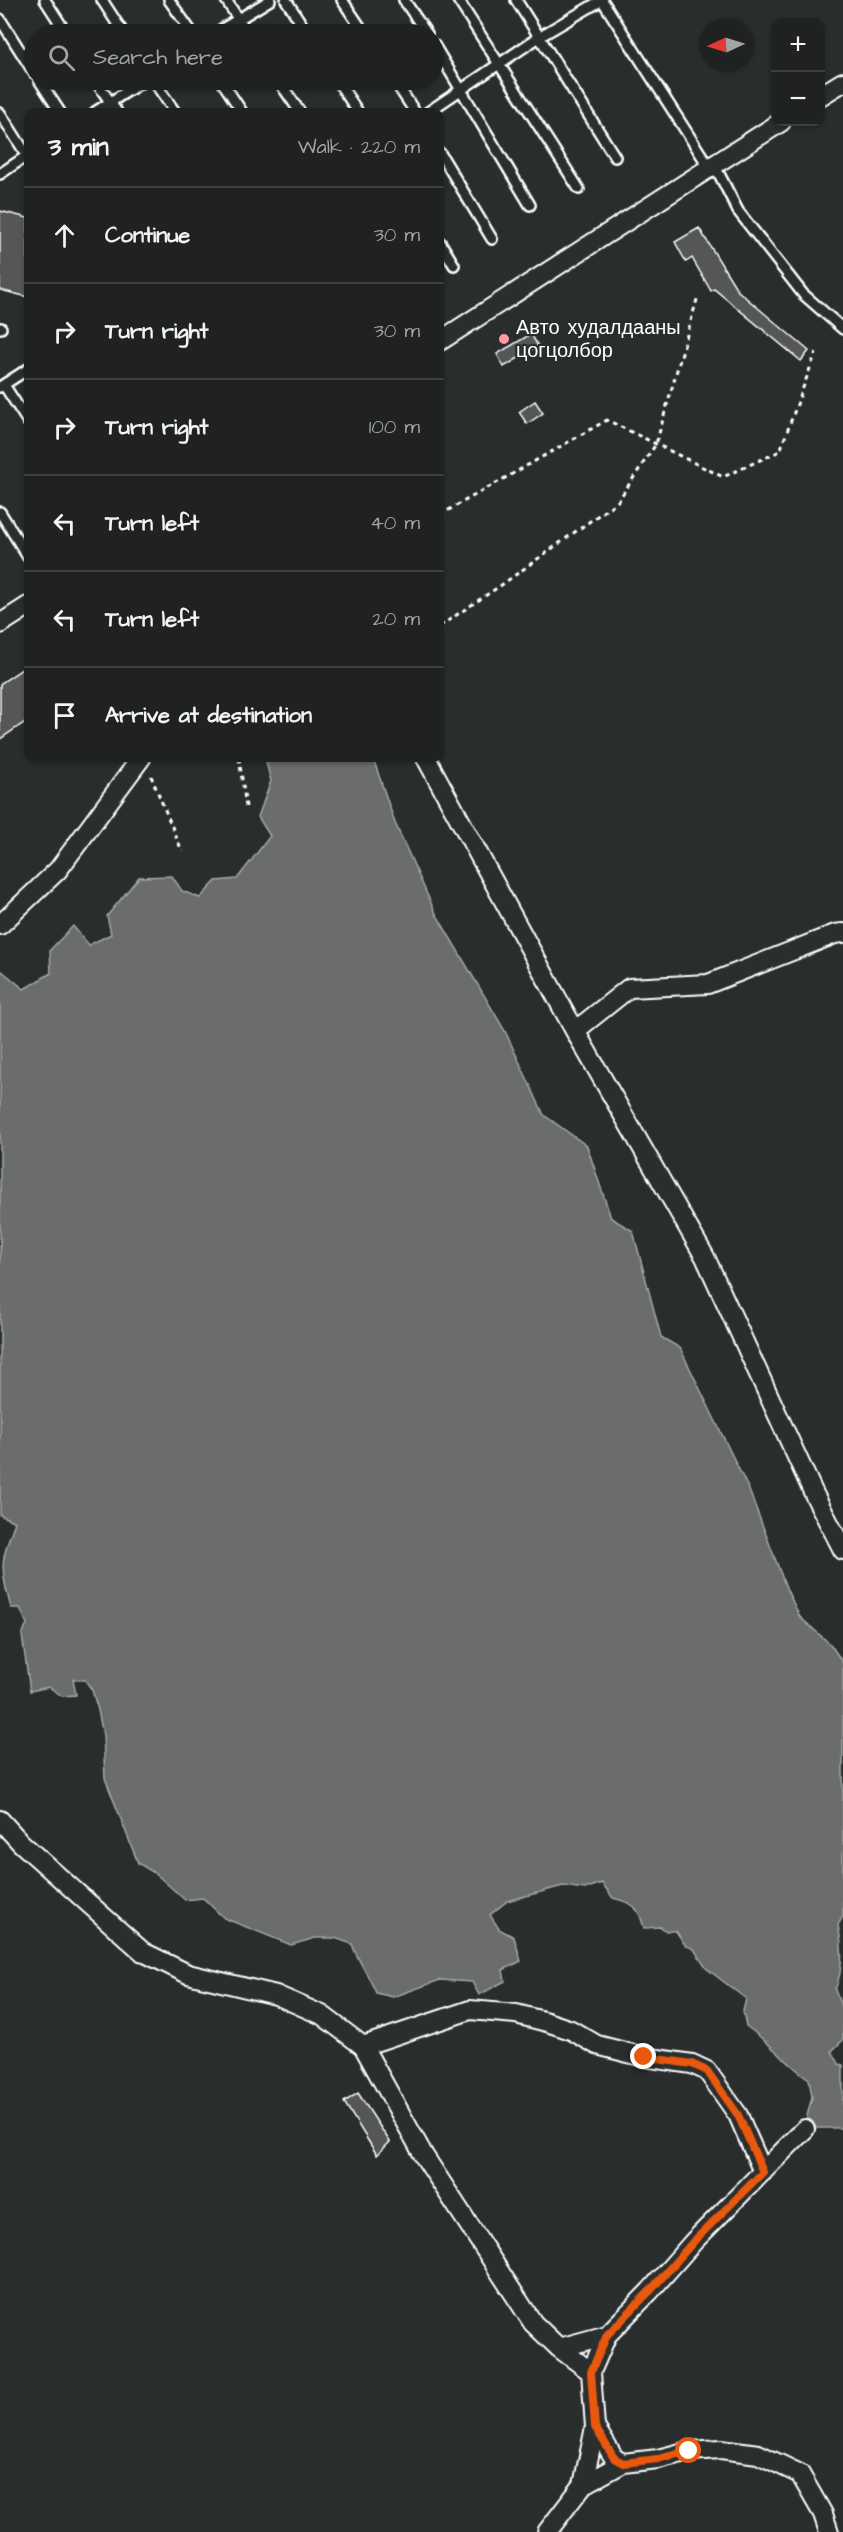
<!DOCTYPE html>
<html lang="en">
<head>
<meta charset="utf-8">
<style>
	:root { --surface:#202222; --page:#282a2a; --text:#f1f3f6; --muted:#a2a4a5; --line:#3d3f40 }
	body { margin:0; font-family:"Architects Daughter",sans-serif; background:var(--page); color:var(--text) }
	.controls { position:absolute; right:18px; top:18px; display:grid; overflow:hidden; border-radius:12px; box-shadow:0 2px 4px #0004 }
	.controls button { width:54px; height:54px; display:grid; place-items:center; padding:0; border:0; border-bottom:2px solid var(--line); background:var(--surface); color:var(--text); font:30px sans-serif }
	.compass { position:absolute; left:699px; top:18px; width:54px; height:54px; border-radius:50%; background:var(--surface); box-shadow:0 2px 4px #0004; rotate:266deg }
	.stop { position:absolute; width:18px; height:18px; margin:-14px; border:4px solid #ea580c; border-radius:50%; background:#fff }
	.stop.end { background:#ea580c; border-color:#fff; box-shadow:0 2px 6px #0008 }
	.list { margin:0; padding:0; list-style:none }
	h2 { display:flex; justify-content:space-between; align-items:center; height:78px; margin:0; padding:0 24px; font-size:26px }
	h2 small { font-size:20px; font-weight:400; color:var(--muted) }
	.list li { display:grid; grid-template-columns:39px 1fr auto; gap:18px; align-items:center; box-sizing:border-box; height:96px; padding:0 24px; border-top:2px solid var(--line) }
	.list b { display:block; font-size:22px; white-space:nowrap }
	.list em { font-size:20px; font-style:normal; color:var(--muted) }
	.icon { flex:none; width:33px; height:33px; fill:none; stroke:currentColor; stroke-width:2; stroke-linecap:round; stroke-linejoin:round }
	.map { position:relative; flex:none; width:843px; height:2532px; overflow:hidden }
	.search { position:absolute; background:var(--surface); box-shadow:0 2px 4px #0004; left:24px; top:24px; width:420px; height:66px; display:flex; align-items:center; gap:15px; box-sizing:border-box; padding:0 21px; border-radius:33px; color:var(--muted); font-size:22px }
	.panel { position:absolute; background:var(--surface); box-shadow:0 2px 4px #0004; left:24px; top:108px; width:420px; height:654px; border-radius:12px }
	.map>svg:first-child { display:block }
</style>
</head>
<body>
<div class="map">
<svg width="843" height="2532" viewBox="0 0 843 2532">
	<rect width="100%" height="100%" fill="#2a2d2e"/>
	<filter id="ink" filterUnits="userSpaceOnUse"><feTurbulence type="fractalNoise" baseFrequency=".0167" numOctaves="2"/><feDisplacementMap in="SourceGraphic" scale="12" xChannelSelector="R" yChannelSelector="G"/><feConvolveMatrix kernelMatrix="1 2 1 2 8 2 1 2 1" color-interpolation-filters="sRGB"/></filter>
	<g filter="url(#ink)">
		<path fill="#6a6c6d" stroke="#a6a7a7" stroke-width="1.5" d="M 265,758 L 373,758 L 395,823 L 435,912 L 505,1031 L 544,1115 L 587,1146 L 611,1218 L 633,1231 L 661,1337 L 680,1348 L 749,1490 L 787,1590 L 800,1617 L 831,1645 L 843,1663 L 843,1916 L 838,1925 C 843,1946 843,1971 835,1990 L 843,2011 L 843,2040 L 832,2051 L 839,2064 L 843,2065 L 843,2128 L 817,2128 L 806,2120 L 812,2097 L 809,2079 C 786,2063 769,2042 746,2026 L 743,2011 L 746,1999 L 706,1968 L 694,1949 L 685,1945 L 676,1931 L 666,1931 L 661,1927 L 644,1928 C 639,1908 634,1903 613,1898 L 602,1883 L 585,1889 L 563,1886 L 507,1901 L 490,1915 L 499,1929 L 514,1937 L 521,1961 L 503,1970 L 505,1981 L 479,1995 L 472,1982 L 440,1980 L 393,1997 L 376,1993 C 369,1975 358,1962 352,1944 L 335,1938 L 315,1938 L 291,1945 L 224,1918 L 203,1898 L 185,1900 L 156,1874 L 138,1863 L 105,1778 L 103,1735 L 98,1710 L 92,1690 L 85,1680 L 73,1679 L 76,1695 L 62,1696 L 49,1687 L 30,1691 L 22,1635 L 27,1624 L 20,1608 L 11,1608 C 0,1567 0,1561 15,1522 L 0,1515 L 0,973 L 2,971 L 24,989 L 51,973 L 50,950 L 73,926 L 89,945 L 111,934 L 107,916 L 139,877 L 172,876 L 182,891 L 200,898 L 216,881 L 237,879 L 270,836 L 258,817 L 271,781 Z"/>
		<path fill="#555758" stroke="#fff" stroke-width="1.5" d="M 0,211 L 28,218 L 28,297 L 0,290 Z
			M 699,228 L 738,291 L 809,351 L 801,361 L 714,289 L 711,291 L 692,258 L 686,262 L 675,242 Z
			M 531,334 L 538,346 L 504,367 L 497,354 Z
			M 535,401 L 543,413 L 527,424 L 519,412 Z
			M 28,665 L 28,720 L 0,739 L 0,684 Z
			M 358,2093 L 390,2142 L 377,2155 L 344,2102 Z"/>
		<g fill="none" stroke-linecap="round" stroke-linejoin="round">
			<g stroke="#fff" stroke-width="14">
				<path id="service" d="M 45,0 L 67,34
					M 102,0 L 124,34
					M 169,0 L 193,34
					M 226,0 L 248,34
					M 286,0 L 308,34
					M 342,0 L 365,34
					M 404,0 L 427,34
					M 458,0 L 579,189
					M 516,0 L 615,157
					M 0,19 L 34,73
					M 214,34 L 270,0
					M 434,45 L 530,205
					M 39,80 L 60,112
					M 95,80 L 117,112
					M 153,80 L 175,112
					M 221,80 L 242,112
					M 278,80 L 300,112
					M 337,80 L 358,112
					M 394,80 L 415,112
					M 95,112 L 145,80
					M 428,112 L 539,37 L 602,0 L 709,167
					M 0,113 L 28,157
					M 440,153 L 492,239
					M 714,164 L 738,211 L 803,294 L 843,329
					M 0,174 L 28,155
					M 440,242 L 454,265
					M 0,328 L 1,328
					M 4,385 L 28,422
					M 0,387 L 28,369
					M 0,512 L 28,557"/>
			</g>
			<g stroke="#fff" stroke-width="22">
				<path id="minor" d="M 820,96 L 843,82
					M 440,341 L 781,122
					M 0,624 L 28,606
					M 426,758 L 575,1031 L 705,1257 L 814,1494 L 843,1550
					M 0,925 L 58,870 L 141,758
					M 575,1031 L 629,988 L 708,984 L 835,934 L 843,933
					M 0,1820 L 21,1843 L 143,1952 L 188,1974 L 276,1995 L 322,2015 L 363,2046 L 424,2156 L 533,2323 L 559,2348 L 607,2335 L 650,2291 L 694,2241 L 805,2129
					M 363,2046 L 470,2010 L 516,2014 L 547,2022 L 571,2030 L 597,2045 L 644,2057 L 692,2064 L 707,2071 L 738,2115 L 763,2172
					M 591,2372 L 607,2335
					M 595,2427 L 614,2458 L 623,2463
					M 583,2485 L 623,2463 L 658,2459 L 689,2451 L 721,2449 L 758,2454 L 800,2474 L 823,2514 L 829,2532
					M 547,2532 L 583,2485 L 595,2427 L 591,2372 L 559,2348"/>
			</g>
			<path stroke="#fff" stroke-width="3" stroke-dasharray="4.5 4.5" stroke-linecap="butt" d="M 440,515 L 607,420 L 723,477 L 780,451 L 816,352
				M 440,626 L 500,586 L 618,501 L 656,444 L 698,296
				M 239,758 L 246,807
				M 151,776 L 182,851"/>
			<use href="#service" stroke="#2a2d2e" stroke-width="9"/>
			<use href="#minor" stroke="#2a2d2e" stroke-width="18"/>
		</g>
	</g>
	<g fill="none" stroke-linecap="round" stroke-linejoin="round" filter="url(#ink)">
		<path stroke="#ea580c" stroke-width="8" d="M 644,2057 L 692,2064 L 707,2071 L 738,2115 L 763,2172 L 694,2241 L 650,2291 L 607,2335 L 591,2372 L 595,2427 L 614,2458 L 623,2463 L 658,2459 L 689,2451"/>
	</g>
	<circle fill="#ff9aa2" stroke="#2a2d2e" stroke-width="2" cx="504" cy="339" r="6"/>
	<g text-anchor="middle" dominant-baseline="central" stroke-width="4.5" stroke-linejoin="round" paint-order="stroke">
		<g font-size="20" fill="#fff" stroke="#2a2d2e" text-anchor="start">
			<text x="516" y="328">Авто худалдааны<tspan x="516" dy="23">цогцолбор</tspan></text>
		</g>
	</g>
</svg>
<div class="controls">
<button>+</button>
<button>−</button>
</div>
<svg class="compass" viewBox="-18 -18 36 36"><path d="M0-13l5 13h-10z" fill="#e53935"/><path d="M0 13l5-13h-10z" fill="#a2a4a5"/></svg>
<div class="stop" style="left:689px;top:2451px"></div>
<div class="stop end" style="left:644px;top:2057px"></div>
<div class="search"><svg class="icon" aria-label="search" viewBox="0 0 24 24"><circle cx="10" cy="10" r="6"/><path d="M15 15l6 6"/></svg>Search here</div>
<section class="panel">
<h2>3 min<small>Walk · 220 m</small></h2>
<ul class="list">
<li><svg class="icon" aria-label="ahead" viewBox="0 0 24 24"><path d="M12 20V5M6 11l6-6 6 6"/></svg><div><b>Continue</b></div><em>30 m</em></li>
<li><svg class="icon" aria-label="right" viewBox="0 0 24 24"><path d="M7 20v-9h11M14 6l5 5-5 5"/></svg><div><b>Turn right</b></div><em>30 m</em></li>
<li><svg class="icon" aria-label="right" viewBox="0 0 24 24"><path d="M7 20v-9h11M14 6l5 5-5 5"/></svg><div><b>Turn right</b></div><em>100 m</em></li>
<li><svg class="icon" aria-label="left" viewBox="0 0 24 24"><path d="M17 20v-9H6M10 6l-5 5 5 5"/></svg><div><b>Turn left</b></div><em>40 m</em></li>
<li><svg class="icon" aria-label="left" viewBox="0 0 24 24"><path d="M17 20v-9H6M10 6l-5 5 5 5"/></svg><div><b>Turn left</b></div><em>20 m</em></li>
<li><svg class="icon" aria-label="arrive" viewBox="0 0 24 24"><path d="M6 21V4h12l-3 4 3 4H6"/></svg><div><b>Arrive at destination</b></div></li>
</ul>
</section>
</div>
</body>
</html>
